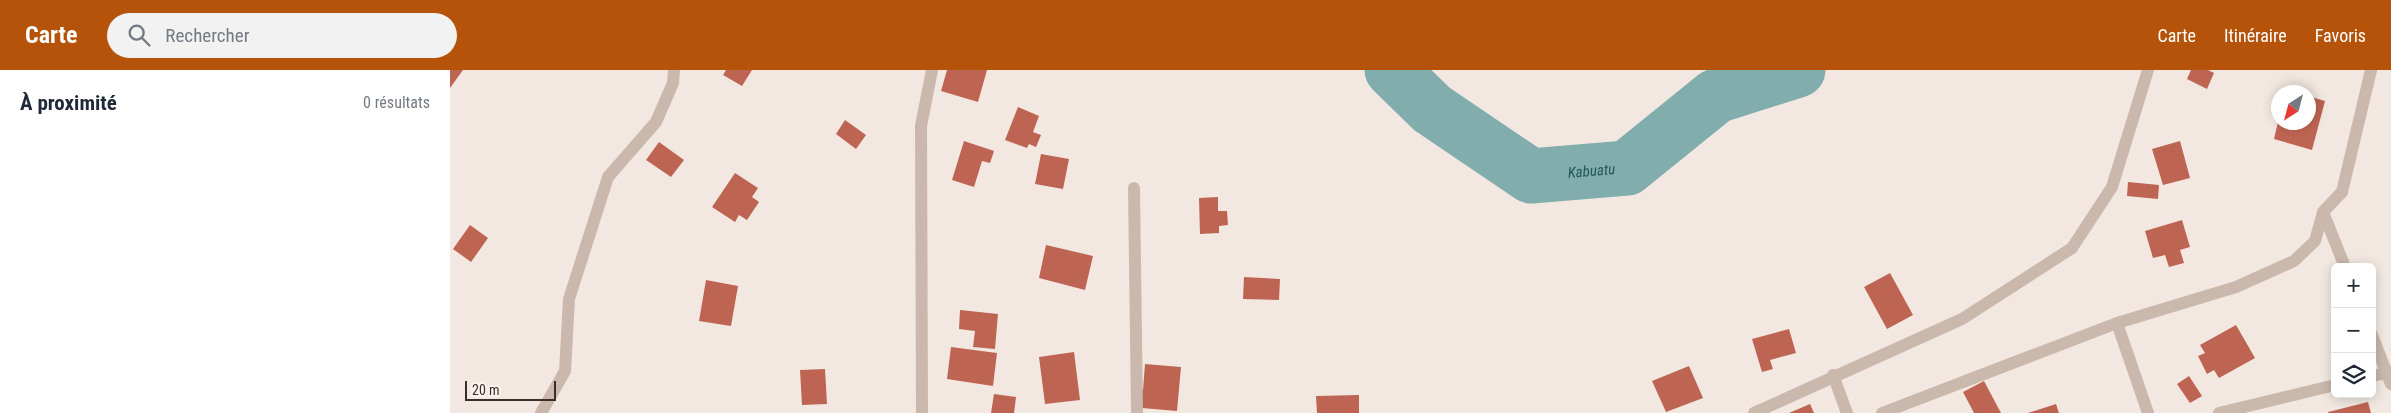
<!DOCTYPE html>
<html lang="fr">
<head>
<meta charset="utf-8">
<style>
	:root { --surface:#fff; --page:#f2f2f3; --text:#1f2937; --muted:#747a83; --line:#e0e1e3; --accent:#b45309 }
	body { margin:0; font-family:"Roboto Condensed",sans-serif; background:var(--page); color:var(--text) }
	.controls { position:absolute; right:15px; bottom:15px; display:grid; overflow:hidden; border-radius:8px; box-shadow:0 2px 12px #0003 }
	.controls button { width:45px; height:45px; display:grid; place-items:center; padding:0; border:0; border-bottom:1px solid var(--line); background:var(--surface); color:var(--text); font:25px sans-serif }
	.compass { position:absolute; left:1821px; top:15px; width:45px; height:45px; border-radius:50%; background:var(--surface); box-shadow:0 2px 12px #0003; rotate:216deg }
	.scale { position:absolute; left:15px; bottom:12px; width:91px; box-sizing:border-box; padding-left:5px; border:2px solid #392e2b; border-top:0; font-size:14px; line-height:18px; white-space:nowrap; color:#392e2b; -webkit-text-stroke:4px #faf3ed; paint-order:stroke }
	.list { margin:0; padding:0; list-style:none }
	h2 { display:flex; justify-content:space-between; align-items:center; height:65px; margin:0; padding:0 20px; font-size:21px }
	h2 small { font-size:16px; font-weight:400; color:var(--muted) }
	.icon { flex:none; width:28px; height:28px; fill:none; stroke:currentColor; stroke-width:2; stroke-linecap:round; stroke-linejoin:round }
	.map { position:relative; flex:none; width:1941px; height:343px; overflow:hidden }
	header { display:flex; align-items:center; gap:30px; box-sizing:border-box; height:70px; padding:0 25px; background:var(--accent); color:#fff }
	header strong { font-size:24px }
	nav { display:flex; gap:28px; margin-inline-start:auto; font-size:18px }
	.search { width:350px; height:45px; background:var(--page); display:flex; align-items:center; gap:12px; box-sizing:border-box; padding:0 18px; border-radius:28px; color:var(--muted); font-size:19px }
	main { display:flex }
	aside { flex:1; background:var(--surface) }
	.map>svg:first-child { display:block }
</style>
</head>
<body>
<header>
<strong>Carte</strong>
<div class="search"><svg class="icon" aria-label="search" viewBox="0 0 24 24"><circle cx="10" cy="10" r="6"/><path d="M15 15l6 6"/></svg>Rechercher</div>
<nav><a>Carte</a><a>Itinéraire</a><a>Favoris</a></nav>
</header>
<main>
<aside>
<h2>À proximité<small>0 résultats</small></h2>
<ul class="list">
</ul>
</aside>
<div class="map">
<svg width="1941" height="343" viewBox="0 0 1941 343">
	<rect width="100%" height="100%" fill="#f2e8e1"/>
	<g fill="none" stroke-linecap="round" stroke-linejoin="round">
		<path stroke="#81adac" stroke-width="55" id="s1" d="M 942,0 L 982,39 L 1081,106 L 1177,98 L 1266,26 L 1348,0"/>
	</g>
	<path fill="#be6452" d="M 0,0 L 13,0 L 0,18 Z
		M 276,0 L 302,0 L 292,16 L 273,5 Z
		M 497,0 L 537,0 L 528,32 L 491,21 Z
		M 1741,0 L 1758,0 L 1764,3 L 1757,19 L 1737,9 Z
		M 1858,26 L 1875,31 L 1862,80 L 1824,69 L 1828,52 L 1858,52 Z
		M 568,37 L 589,46 L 583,62 L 591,65 L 586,77 L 579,74 L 577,78 L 555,70 Z
		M 395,50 L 416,65 L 406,79 L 386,64 Z
		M 514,71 L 544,81 L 540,93 L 532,91 L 524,117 L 502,110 Z
		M 1730,71 L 1740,108 L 1713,115 L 1702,79 Z
		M 209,72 L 234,90 L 221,107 L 196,90 Z
		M 591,84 L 619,89 L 613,119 L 585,114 Z
		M 285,103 L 308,118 L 302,127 L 309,132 L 297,150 L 289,145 L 285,152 L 262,137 Z
		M 1678,112 L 1709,115 L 1708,129 L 1677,126 Z
		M 768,127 L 768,141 L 777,141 L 778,155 L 769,156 L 769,163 L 750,164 L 749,128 Z
		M 1732,150 L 1740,177 L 1730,180 L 1734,193 L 1719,197 L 1715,185 L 1703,188 L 1695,161 Z
		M 20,155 L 38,168 L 21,192 L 3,179 Z
		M 596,175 L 643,186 L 635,220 L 589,208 Z
		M 1440,203 L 1463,245 L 1437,259 L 1414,217 Z
		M 794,207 L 830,209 L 829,230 L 793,229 Z
		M 256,210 L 288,216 L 281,256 L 249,251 Z
		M 510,240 L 548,244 L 545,279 L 523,277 L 525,261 L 509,259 Z
		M 1786,255 L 1805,288 L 1769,308 L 1764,300 L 1757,304 L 1748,286 L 1755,283 L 1750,275 Z
		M 1339,259 L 1346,283 L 1320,290 L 1323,299 L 1312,302 L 1302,269 Z
		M 501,277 L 547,283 L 543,316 L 497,309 Z
		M 624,282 L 630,330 L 595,334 L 589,287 Z
		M 695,294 L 731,297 L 727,341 L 692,338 L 688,320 L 693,320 Z
		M 1239,296 L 1253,328 L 1216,342 L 1202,311 Z
		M 375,299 L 377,334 L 352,335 L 350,300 Z
		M 1739,306 L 1752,326 L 1740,333 L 1727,314 Z
		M 1534,311 L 1551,343 L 1524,343 L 1513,322 Z
		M 544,324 L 566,327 L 564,343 L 541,343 Z
		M 909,325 L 909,343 L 867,343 L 866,326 Z
		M 1918,332 L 1921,343 L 1878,343 L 1878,342 Z
		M 1360,334 L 1364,343 L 1339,343 Z
		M 1606,334 L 1609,343 L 1578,343 Z"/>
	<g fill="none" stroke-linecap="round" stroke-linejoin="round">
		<path stroke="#cab8ad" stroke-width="12" d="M 684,118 L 687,343
			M 1873,142 L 1895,197
			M 1667,253 L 1698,343
			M 1922,265 L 1941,314
			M 1383,305 L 1397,343
			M 1922,306 L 1941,302
			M 91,343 L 115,301 L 119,229 L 158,107 L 206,52 L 223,13 L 224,0
			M 472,343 L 471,56 L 482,0
			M 1304,343 L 1512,249 L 1622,178 L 1662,117 L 1698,0
			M 1432,343 L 1667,253 L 1786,217 L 1844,191 L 1865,171 L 1873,142 L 1892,122 L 1921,0
			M 1769,343 L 1885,315"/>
	</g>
	<g text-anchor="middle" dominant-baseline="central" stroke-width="4.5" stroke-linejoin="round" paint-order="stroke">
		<g font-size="15" font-style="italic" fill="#235857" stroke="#faf3ed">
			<text stroke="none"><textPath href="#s1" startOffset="236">Kabuatu</textPath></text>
		</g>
	</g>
</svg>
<div class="controls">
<button>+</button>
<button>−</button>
<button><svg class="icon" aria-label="layers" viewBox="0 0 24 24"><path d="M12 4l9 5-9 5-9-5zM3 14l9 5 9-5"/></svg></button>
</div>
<svg class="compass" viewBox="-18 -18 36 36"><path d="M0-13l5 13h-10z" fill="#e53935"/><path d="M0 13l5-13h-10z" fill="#747a83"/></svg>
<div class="scale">20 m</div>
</div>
</main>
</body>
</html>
